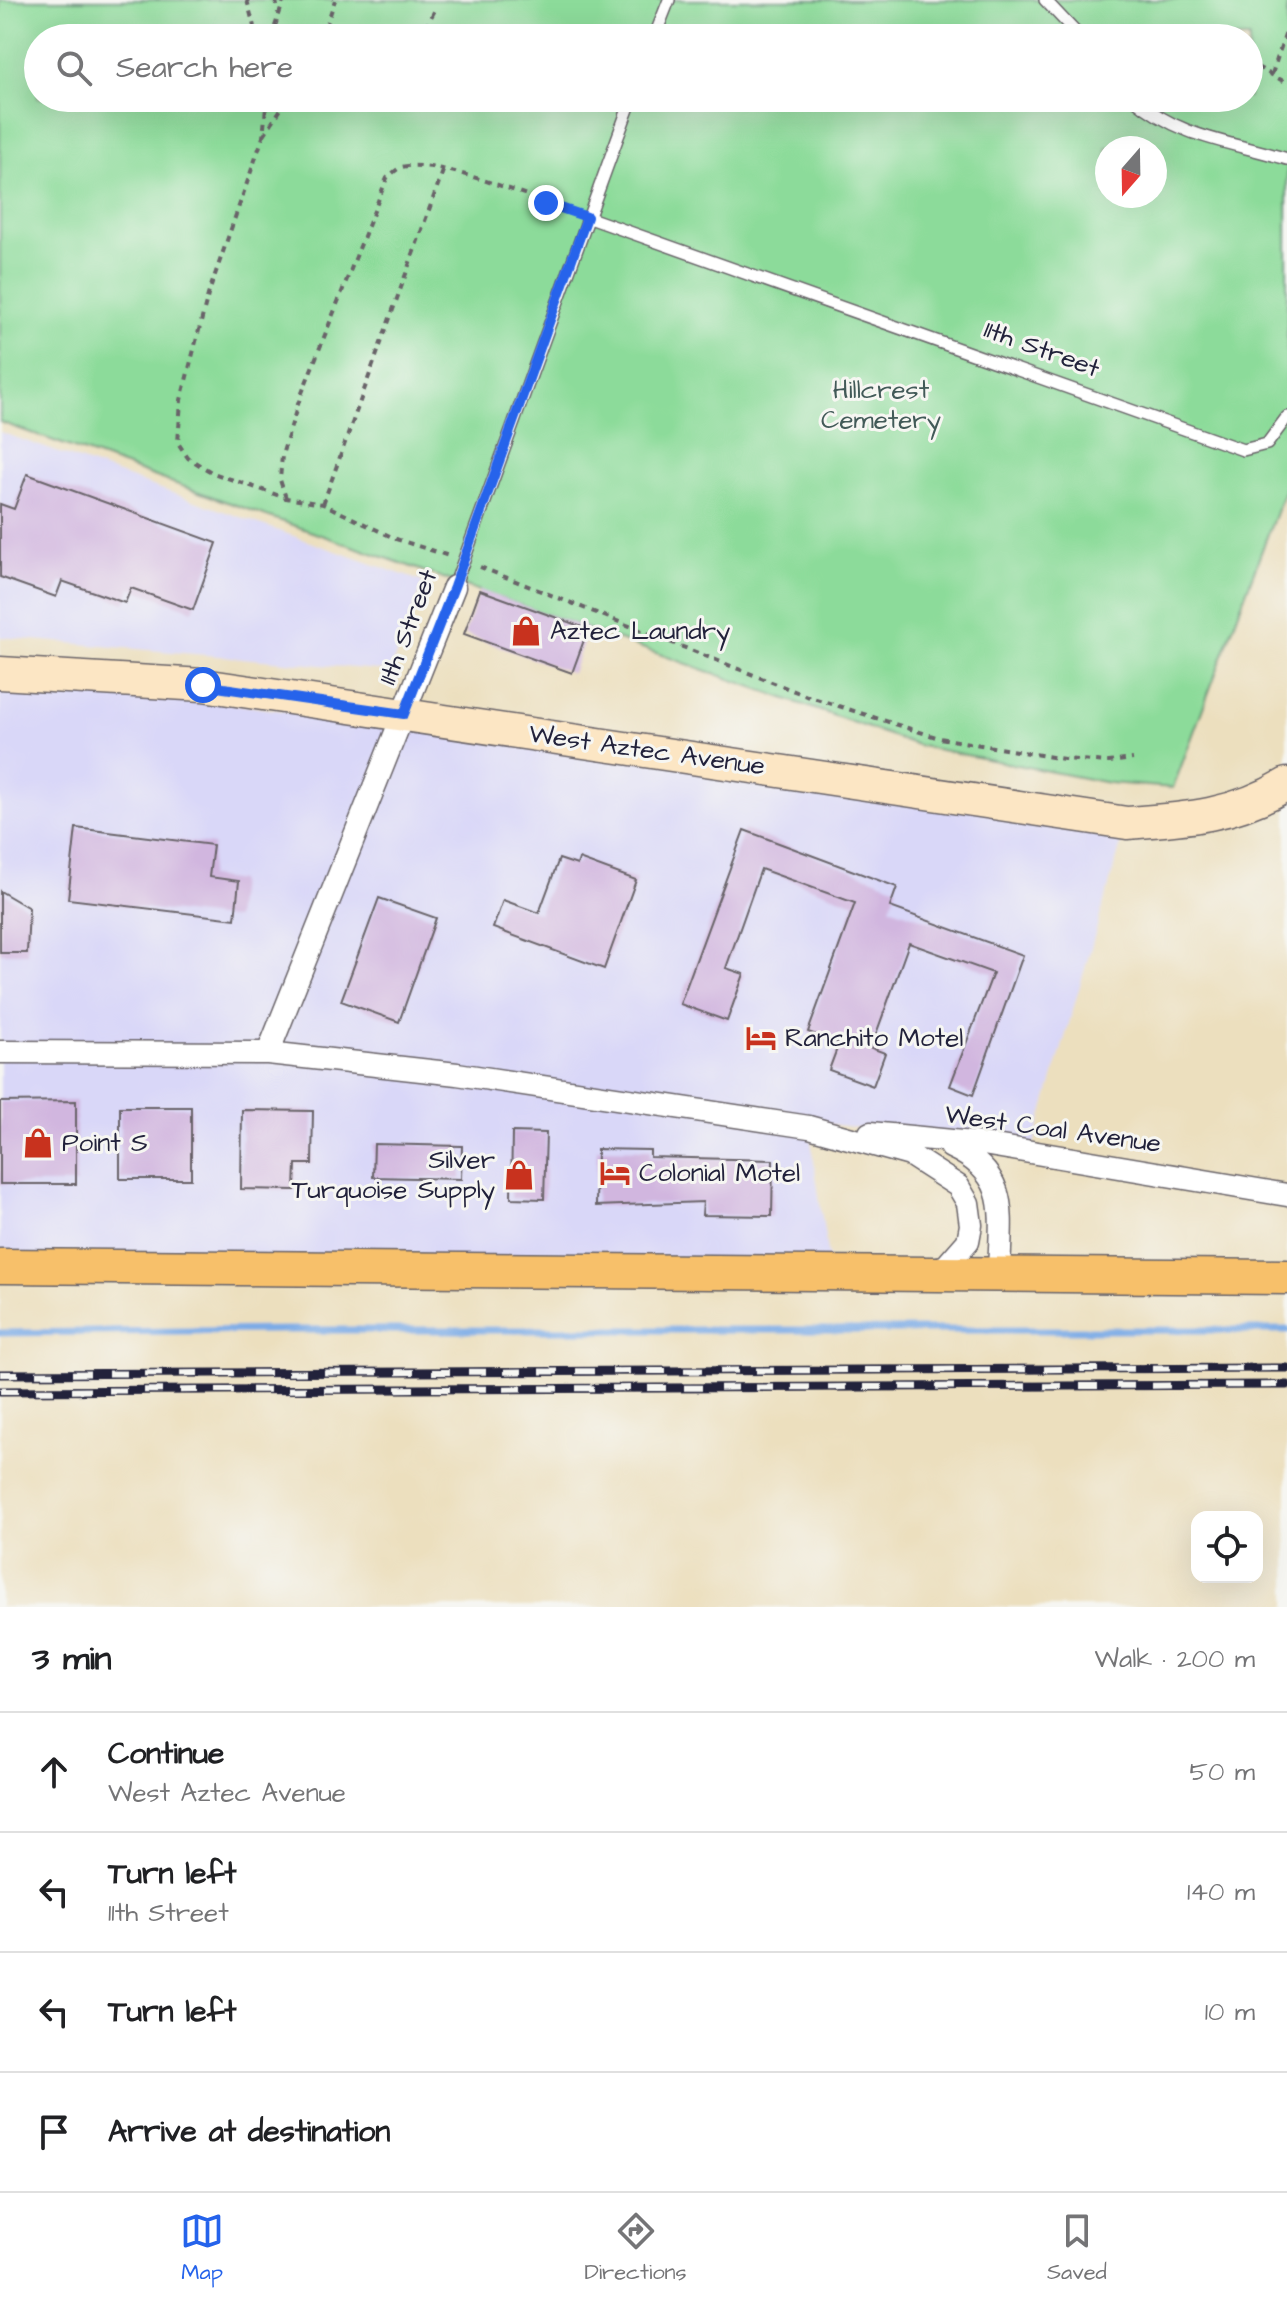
<!DOCTYPE html>
<html lang="en">
<head>
<meta charset="utf-8">
<style>
	:root { --surface:#fff; --page:#f6f6f6; --text:#202124; --muted:#757577; --line:#e0e0e0; --accent:#2563eb }
	body { margin:0; font-family:"Architects Daughter",sans-serif; background:var(--page); color:var(--text) }
	.controls { position:absolute; right:24px; bottom:24px; display:grid; overflow:hidden; border-radius:16px; box-shadow:0 8px 32px #0002 }
	.controls button { width:72px; height:72px; display:grid; place-items:center; padding:0; border:0; border-bottom:2px solid var(--line); background:var(--surface); color:var(--text); font:40px sans-serif }
	.compass { position:absolute; left:1095px; top:136px; width:72px; height:72px; border-radius:50%; background:var(--surface); box-shadow:0 8px 32px #0002; rotate:200deg }
	.stop { position:absolute; width:24px; height:24px; margin:-18px; border:6px solid #2563eb; border-radius:50%; background:#fff }
	.stop.end { background:#2563eb; border-color:#fff; box-shadow:0 2px 8px #0008 }
	.list { margin:0; padding:0; list-style:none }
	h2 { display:flex; justify-content:space-between; align-items:center; height:104px; margin:0; padding:0 32px; font-size:34px }
	h2 small { font-size:26px; font-weight:400; color:var(--muted) }
	.list li { display:grid; grid-template-columns:52px 1fr auto; gap:24px; align-items:center; box-sizing:border-box; height:120px; padding:0 32px; border-top:2px solid var(--line) }
	.list b { display:block; font-size:30px; white-space:nowrap }
	.list p { margin:0; font-size:26px; white-space:nowrap; color:var(--muted) }
	.list em { font-size:26px; font-style:normal; color:var(--muted) }
	.icon { flex:none; width:44px; height:44px; fill:none; stroke:currentColor; stroke-width:2; stroke-linecap:round; stroke-linejoin:round }
	.map { position:relative; flex:none; width:1287px; height:1607px; overflow:hidden }
	.search { position:absolute; background:var(--surface); box-shadow:0 8px 32px #0002; left:24px; right:24px; top:24px; height:88px; display:flex; align-items:center; gap:20px; box-sizing:border-box; padding:0 28px; border-radius:44px; color:var(--muted); font-size:30px }
	.sheet { height:584px; background:var(--surface) }
	nav { display:flex; justify-content:space-around; align-items:center; box-sizing:border-box; height:112px; border-top:2px solid var(--line); background:var(--surface); font-size:22px; color:var(--muted) }
	nav a { display:grid; justify-items:center; gap:4px }
	nav .on { color:var(--accent) }
	.map>svg:first-child { display:block }
</style>
</head>
<body>
<div class="map">
<svg width="1287" height="1607" viewBox="0 0 1287 1607">
	<rect width="100%" height="100%" fill="#f6f6f2"/>
	<filter id="ink" filterUnits="userSpaceOnUse"><feTurbulence type="fractalNoise" baseFrequency=".0125" numOctaves="2"/><feDisplacementMap in="SourceGraphic" scale="16" xChannelSelector="R" yChannelSelector="G"/><feConvolveMatrix kernelMatrix="1 2 1 2 8 2 1 2 1" color-interpolation-filters="sRGB"/></filter>
	<filter id="wash" filterUnits="userSpaceOnUse"><feTurbulence type="fractalNoise" baseFrequency=".006" numOctaves="4" result="noise"/><feDisplacementMap in="SourceGraphic" scale="32" xChannelSelector="R" yChannelSelector="G"/><feGaussianBlur stdDeviation="1.8" result="paint"/><feColorMatrix in="noise" values="0 0 0 0 0 0 0 0 0 0 0 0 0 0 0 0 0 1.4 0 .05"/><feComposite in="paint" operator="in"/></filter>
	<g filter="url(#wash)">
		<rect width="100%" height="100%" fill="#ecdfbe"/>
		<path fill="#d9d7f8" d="M 0,432 L 423,582 L 390,671 L 0,637 Z
			M 0,673 L 1127,823 L 1032,1151 L 457,1074 L 809,1127 L 830,1273 L 0,1266 Z"/>
		<path fill="#8cdb9a" stroke="#577e6a" stroke-width="2" fill-rule="evenodd" d="M 0,0 L 1287,0 L 1287,483 L 1173,788 L 1109,783 L 920,746 L 0,422 ZM 38,38 L 1249,38 L 1249,98 L 38,98 ZM 1107,148 L 1155,148 L 1155,196 L 1107,196 Z"/>
		<g fill="none" stroke-linecap="round" stroke-linejoin="round">
			<path stroke="#7cabe6" stroke-width="7" d="M 0,1333 L 286,1330 L 1287,1330"/>
		</g>
		<g id="blocks">
			<path fill="#d1b6df" d="M 27,474 L 217,543 L 193,610 L 131,588 L 125,603 L 62,581 L 56,597 L 0,577 L 0,504 L 14,509 Z
				M 480,590 L 588,629 L 572,673 L 464,634 Z
				M 76,828 L 213,845 L 209,877 L 239,881 L 235,919 L 68,899 Z
				M 744,830 L 897,887 L 890,907 L 1023,955 L 973,1095 L 950,1086 L 993,973 L 909,943 L 871,1048 L 885,1053 L 873,1086 L 829,1070 L 839,1043 L 808,1032 L 855,903 L 761,869 L 726,968 L 744,974 L 727,1021 L 680,1004 Z
				M 559,859 L 577,865 L 579,859 L 636,880 L 604,969 L 493,928 L 503,900 L 539,913 Z
				M 0,891 L 29,908 L 27,953 L 0,953 Z
				M 379,898 L 436,918 L 399,1022 L 341,1001 Z
				M 76,1101 L 76,1184 L 0,1184 L 0,1102 Z
				M 120,1107 L 191,1107 L 191,1179 L 120,1179 Z
				M 242,1110 L 313,1111 L 312,1164 L 296,1164 L 295,1190 L 241,1189 Z
				M 512,1132 L 546,1133 L 544,1199 L 511,1198 Z
				M 374,1144 L 462,1146 L 461,1179 L 373,1177 Z
				M 597,1149 L 650,1150 L 650,1157 L 773,1160 L 772,1216 L 702,1215 L 703,1202 L 596,1206 Z"/>
		</g>
	</g>
	<g filter="url(#ink)">
		<use href="#blocks" fill-opacity="0" stroke="#696469" stroke-width="2"/>
		<g fill="none" stroke-linecap="round" stroke-linejoin="round">
			<g stroke="#696469" stroke-width="14">
				<path id="service" d="M 1045,0 L 1081,38
					M 654,38 L 669,0
					M 1133,98 C 1182,139 1228,141 1287,159
					M 587,217 L 1243,450 L 1267,444 L 1287,417
					M 454,587 L 632,98"/>
			</g>
			<g stroke="#696469" stroke-width="25">
				<path id="minor" d="M 0,1052 L 268,1053 L 457,1074 L 809,1127 L 910,1155 L 958,1186 L 968,1203 L 971,1225 L 968,1241 L 946,1266 L 932,1270
					M 268,1053 L 454,587
					M 870,1133 L 983,1144 L 1287,1195
					M 951,1147 C 1013,1175 1000,1217 999,1275"/>
			</g>
			<g stroke="#696469" stroke-width="35">
				<path id="secondary" d="M 0,673 L 203,685 L 1127,823 C 1187,819 1234,816 1287,784"/>
			</g>
			<g stroke="#696469" stroke-width="37">
				<path id="primary" d="M 0,1266 L 1287,1277"/>
			</g>
			<path stroke="#696469" stroke-width="4" stroke-dasharray="6 6" stroke-linecap="butt" d="M 247,0 L 257,38
				M 276,0 L 278,13
				M 271,38 L 284,0
				M 322,38 L 335,0
				M 420,38 L 436,8
				M 1257,67 L 1287,83
				M 1272,74 L 1287,29
				M 267,98 L 263,137 L 208,295 L 181,400 L 178,443 L 188,458 L 213,473 L 286,498 L 323,504 L 396,539 L 449,556
				M 264,135 L 281,109 L 297,98
				M 286,498 L 280,480 L 282,455 L 300,398 L 387,178 C 391,175 396,169 402,167 C 438,158 535,199 573,212
				M 323,504 L 443,171
				M 480,567 L 807,696 L 939,738 L 1064,759 L 1109,762 L 1133,759"/>
			<use href="#service" stroke="#fff" stroke-width="11"/>
			<use href="#minor" stroke="#fff" stroke-width="22"/>
			<use href="#secondary" stroke="#fce6c4" stroke-width="32"/>
			<use href="#primary" stroke="#f7c06b" stroke-width="34"/>
			<g stroke="#22223b" stroke-width="9">
				<path id="rail" d="M 0,1374 L 1287,1368
					M 0,1391 L 1287,1385"/>
			</g>
			<use href="#rail" stroke="#f6f6f2" stroke-width="6" stroke-dasharray="18" stroke-linecap="butt"/>
		</g>
	</g>
	<g fill="none" stroke-linecap="round" stroke-linejoin="round" filter="url(#ink)">
		<path stroke="#2563eb" stroke-width="10" d="M 203,685 L 404,714 L 454,587 L 587,217 L 546,203"/>
	</g>
	<defs>
		<g id="shop-bare" transform="scale(2.4)"><path d="M-5-2.5h2.3a2.7 3.5 0 0 1 5.4 0H5L5.5 6h-11ZM-1.5-2.5h3a1.5 2.3 0 0 0-3 0Z" fill="#c8321e" stroke="#f6f6f2" stroke-width="2.5" paint-order="stroke"/></g>
		<g id="hotel-bare" transform="scale(2.4)"><path d="M-6-4.5h1.5V1H6V5H4.5V3h-9V5H-6ZM-4 0a1.8 1.8 0 1 1 3.6 0ZM.5 0V-2.5h3Q6-2.5 6 0Z" fill="#c8321e" stroke="#f6f6f2" stroke-width="2.5" paint-order="stroke"/></g>
	</defs>
	<g fill-rule="evenodd">
		<use href="#shop-bare" x="526" y="631"/>
		<use href="#hotel-bare" x="761" y="1038"/>
		<use href="#shop-bare" x="38" y="1143"/>
		<use href="#hotel-bare" x="615" y="1173"/>
		<use href="#shop-bare" x="519" y="1175"/>
	</g>
	<g text-anchor="middle" dominant-baseline="central" stroke-width="6" stroke-linejoin="round" paint-order="stroke">
		<g font-size="26" fill="#22223b" stroke="#f6f6f2">
			<text transform="translate(1042 349) rotate(20)">11th Street</text>
			<text transform="translate(408 627) rotate(-69)">11th Street</text>
			<text transform="translate(647 750) rotate(8)">West Aztec Avenue</text>
			<text transform="translate(1053 1129) rotate(8)">West Coal Avenue</text>
		</g>
		<g font-size="26" fill="#425a58" stroke="#f6f6f2">
			<text x="881" y="390">Hillcrest<tspan x="881" dy="30">Cemetery</tspan></text>
		</g>
		<g font-size="26" fill="#22223b" stroke="#f6f6f2" text-anchor="start">
			<text x="550" y="631">Aztec Laundry</text>
			<text x="785" y="1038">Ranchito Motel</text>
			<text x="62" y="1143">Point S</text>
			<text x="495" y="1160" text-anchor="end">Silver<tspan x="495" dy="30">Turquoise Supply</tspan></text>
			<text x="639" y="1173">Colonial Motel</text>
		</g>
	</g>
</svg>
<div class="controls">
<button><svg class="icon" aria-label="locate" viewBox="0 0 24 24"><circle cx="12" cy="12" r="6"/><path d="M12 2v4M12 18v4M2 12h4M18 12h4"/></svg></button>
</div>
<svg class="compass" viewBox="-18 -18 36 36"><path d="M0-13l5 13h-10z" fill="#e53935"/><path d="M0 13l5-13h-10z" fill="#757577"/></svg>
<div class="stop" style="left:203px;top:685px"></div>
<div class="stop end" style="left:546px;top:203px"></div>
<div class="search"><svg class="icon" aria-label="search" viewBox="0 0 24 24"><circle cx="10" cy="10" r="6"/><path d="M15 15l6 6"/></svg>Search here</div>
</div>
<section class="sheet">
<h2>3 min<small>Walk · 200 m</small></h2>
<ul class="list">
<li><svg class="icon" aria-label="ahead" viewBox="0 0 24 24"><path d="M12 20V5M6 11l6-6 6 6"/></svg><div><b>Continue</b><p>West Aztec Avenue</p></div><em>50 m</em></li>
<li><svg class="icon" aria-label="left" viewBox="0 0 24 24"><path d="M17 20v-9H6M10 6l-5 5 5 5"/></svg><div><b>Turn left</b><p>11th Street</p></div><em>140 m</em></li>
<li><svg class="icon" aria-label="left" viewBox="0 0 24 24"><path d="M17 20v-9H6M10 6l-5 5 5 5"/></svg><div><b>Turn left</b></div><em>10 m</em></li>
<li><svg class="icon" aria-label="arrive" viewBox="0 0 24 24"><path d="M6 21V4h12l-3 4 3 4H6"/></svg><div><b>Arrive at destination</b></div></li>
</ul>
</section>
<nav>
<a class="on"><svg class="icon" aria-label="map" viewBox="0 0 24 24"><path d="M3 6l6-2 6 2 6-2v14l-6 2-6-2-6 2zM9 4v14M15 6v14"/></svg>Map</a>
<a><svg class="icon" aria-label="directions" viewBox="0 0 24 24"><path d="M12 3l9 9-9 9-9-9zM9 14v-3h6M13 9l2 2-2 2"/></svg>Directions</a>
<a><svg class="icon" aria-label="saved" viewBox="0 0 24 24"><path d="M7 4h10v16l-5-4-5 4z"/></svg>Saved</a>
</nav>
</body>
</html>
